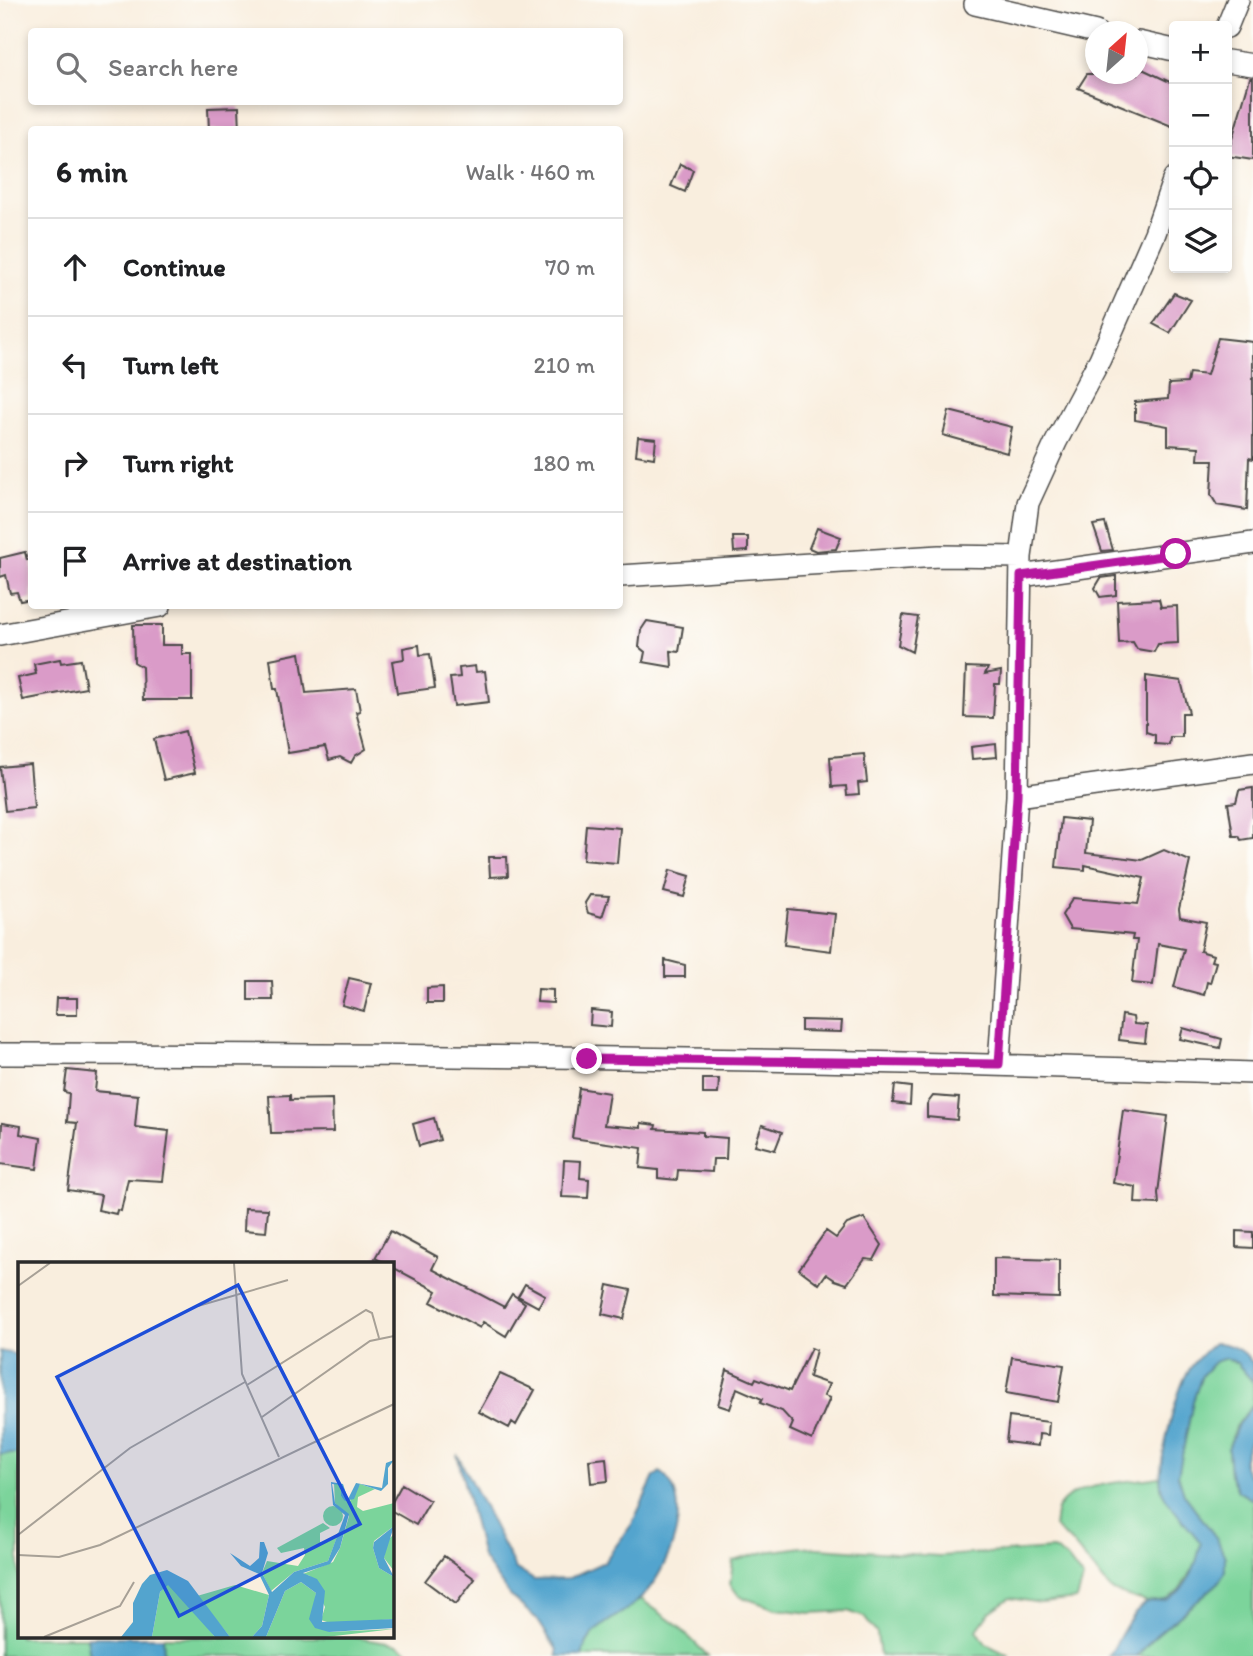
<!DOCTYPE html>
<html lang="en">
<head>
<meta charset="utf-8">
<style>
	:root { --surface:#fff; --page:#f6f6f6; --text:#202124; --muted:#757577; --line:#e0e0e0 }
	body { margin:0; font-family:Itim,sans-serif; background:var(--page); color:var(--text) }
	.controls { position:absolute; right:21px; top:21px; display:grid; overflow:hidden; border-radius:7px; box-shadow:0 4px 10px #0003 }
	.controls button { width:63px; height:63px; display:grid; place-items:center; padding:0; border:0; border-bottom:2px solid var(--line); background:var(--surface); color:var(--text); font:35px sans-serif }
	.compass { position:absolute; left:1085px; top:21px; width:63px; height:63px; border-radius:50%; background:var(--surface); box-shadow:0 4px 10px #0003; rotate:27deg }
	.stop { position:absolute; width:21px; height:21px; margin:-16px; border:5px solid #b5179e; border-radius:50%; background:#fff }
	.stop.end { background:#b5179e; border-color:#fff; box-shadow:0 2px 7px #0008 }
	.list { margin:0; padding:0; list-style:none }
	h2 { display:flex; justify-content:space-between; align-items:center; height:91px; margin:0; padding:0 28px; font-size:30px }
	h2 small { font-size:23px; font-weight:400; color:var(--muted) }
	.list li { display:grid; grid-template-columns:46px 1fr auto; gap:21px; align-items:center; box-sizing:border-box; height:98px; padding:0 28px; border-top:2px solid var(--line) }
	.list b { display:block; font-size:26px; white-space:nowrap }
	.list em { font-size:23px; font-style:normal; color:var(--muted) }
	.icon { flex:none; width:38px; height:38px; fill:none; stroke:currentColor; stroke-width:2; stroke-linecap:round; stroke-linejoin:round }
	.map { position:relative; flex:none; width:1253px; height:1656px; overflow:hidden }
	.search { position:absolute; background:var(--surface); box-shadow:0 4px 10px #0003; left:28px; top:28px; width:595px; height:77px; display:flex; align-items:center; gap:18px; box-sizing:border-box; padding:0 24px; border-radius:7px; color:var(--muted); font-size:26px }
	.panel { position:absolute; background:var(--surface); box-shadow:0 4px 10px #0003; left:28px; top:126px; width:595px; height:483px; border-radius:7px }
	.map>svg:first-child { display:block }
</style>
</head>
<body>
<div class="map">
<svg width="1253" height="1656" viewBox="0 0 1253 1656">
	<rect width="100%" height="100%" fill="#fdfcf7"/>
	<filter id="ink" filterUnits="userSpaceOnUse"><feTurbulence type="fractalNoise" baseFrequency=".0143" numOctaves="2"/><feDisplacementMap in="SourceGraphic" scale="14" xChannelSelector="R" yChannelSelector="G"/><feConvolveMatrix kernelMatrix="1 2 1 2 8 2 1 2 1" color-interpolation-filters="sRGB"/></filter>
	<filter id="wash" filterUnits="userSpaceOnUse"><feTurbulence type="fractalNoise" baseFrequency=".00686" numOctaves="4" result="noise"/><feDisplacementMap in="SourceGraphic" scale="28" xChannelSelector="R" yChannelSelector="G"/><feGaussianBlur stdDeviation="1.57" result="paint"/><feColorMatrix in="noise" values="0 0 0 0 0 0 0 0 0 0 0 0 0 0 0 0 0 1.4 0 .05"/><feComposite in="paint" operator="in"/></filter>
	<g filter="url(#wash)">
		<rect width="100%" height="100%" fill="#f9eede"/>
		<path fill="#7bd49b" stroke="#538063" stroke-width="2" d="M 1226,1358 L 1237,1363 L 1253,1382 L 1253,1405 L 1237,1424 L 1228,1449 L 1230,1474 L 1238,1491 L 1253,1500 L 1253,1656 L 1137,1656 L 1155,1636 L 1217,1584 L 1217,1539 L 1184,1494 L 1178,1475 L 1193,1401 L 1202,1375 L 1214,1362 Z
			M 0,1454 L 19,1454 L 19,1637 L 87,1637 L 90,1656 L 0,1656 Z
			M 1160,1477 L 1162,1492 L 1201,1543 L 1196,1564 L 1178,1591 L 1167,1600 L 1146,1602 L 1112,1591 L 1071,1542 L 1054,1527 C 1055,1522 1055,1515 1057,1510 C 1070,1481 1133,1482 1160,1477 Z
			M 803,1547 L 939,1556 L 1053,1549 L 1068,1559 L 1083,1579 L 1077,1599 L 1041,1603 L 1010,1598 L 990,1612 L 977,1630 L 986,1644 L 1010,1656 L 880,1656 L 877,1634 L 864,1617 L 848,1611 L 810,1613 L 776,1609 L 739,1596 L 730,1584 L 733,1561 L 765,1552 Z
			M 641,1599 L 678,1626 L 708,1656 L 582,1656 C 587,1630 618,1610 641,1599 Z
			M 163,1637 L 353,1637 L 398,1645 L 417,1656 L 164,1656 Z"/>
		<path fill="#53a4ce" stroke="#3f687c" stroke-width="2" d="M 1214,1343 C 1231,1343 1242,1350 1253,1363 L 1253,1382 L 1237,1363 L 1226,1358 L 1214,1362 L 1202,1375 L 1193,1401 L 1178,1475 L 1184,1494 L 1217,1539 L 1225,1557 L 1225,1573 L 1217,1584 L 1155,1636 L 1137,1656 L 1109,1656 C 1119,1640 1128,1617 1143,1605 C 1150,1599 1161,1603 1169,1599 C 1188,1588 1197,1563 1201,1543 C 1191,1530 1167,1504 1162,1491 C 1155,1471 1176,1395 1186,1375 C 1193,1362 1202,1353 1214,1343 Z
			M 0,1351 L 19,1355 L 19,1454 L 0,1454 Z
			M 1253,1405 C 1253,1413 1253,1426 1253,1434 C 1246,1453 1236,1462 1253,1480 L 1253,1500 L 1238,1491 L 1230,1474 L 1228,1449 L 1238,1424 Z
			M 457,1454 L 515,1568 L 534,1580 L 567,1579 L 604,1562 L 632,1524 L 654,1477 L 660,1472 C 698,1501 668,1570 642,1597 C 622,1618 588,1624 582,1656 L 557,1656 L 557,1650 L 537,1619 L 510,1596 L 482,1557 Z
			M 87,1637 L 163,1637 L 164,1656 L 90,1656 Z"/>
		<g id="blocks">
			<path fill="#da9bc8" d="M 1138,67 L 1174,84 L 1174,127 L 1078,88 L 1087,74 L 1138,74 Z
				M 1250,78 L 1253,78 L 1253,160 L 1227,156 Z
				M 239,107 L 240,130 L 209,130 L 208,108 Z
				M 680,164 L 693,170 L 685,192 L 671,186 Z
				M 1174,293 L 1191,300 L 1170,333 L 1153,324 Z
				M 1218,338 L 1253,342 L 1253,459 L 1249,458 L 1247,510 L 1217,505 L 1211,495 L 1213,460 L 1198,460 L 1199,447 L 1168,445 L 1168,426 L 1135,420 L 1135,402 L 1168,399 L 1169,384 L 1187,383 L 1189,373 L 1207,375 Z
				M 949,411 L 1012,427 L 1007,453 L 943,435 Z
				M 638,437 L 656,439 L 654,458 L 636,455 Z
				M 1105,523 L 1113,550 L 1102,551 L 1093,525 Z
				M 817,528 L 841,537 L 836,549 L 816,551 L 809,548 Z
				M 733,537 L 748,537 L 748,551 L 734,552 Z
				M 25,552 L 27,560 L 32,559 L 32,599 L 20,601 L 17,592 L 10,593 L 6,575 L 0,577 L 0,558 Z
				M 1116,576 L 1116,595 L 1100,597 L 1095,588 L 1101,578 Z
				M 1159,599 L 1161,607 L 1177,606 L 1178,643 L 1158,644 L 1154,652 L 1137,649 L 1133,642 L 1119,643 L 1117,601 Z
				M 903,615 L 918,617 L 912,652 L 898,645 Z
				M 647,621 L 683,627 L 679,652 L 671,651 L 672,667 L 643,662 L 645,652 L 639,647 L 641,630 Z
				M 133,625 L 162,625 L 162,645 L 182,645 L 182,654 L 192,654 L 192,700 L 143,700 L 142,667 L 134,662 Z
				M 419,645 L 420,655 L 430,654 L 435,688 L 397,693 L 392,661 L 404,659 L 403,648 Z
				M 300,653 L 306,693 L 356,689 L 360,711 L 356,712 L 366,749 L 355,756 L 351,763 L 340,757 L 329,760 L 325,747 L 288,753 L 277,689 L 274,689 L 270,659 Z
				M 60,659 L 61,663 L 81,660 L 86,688 L 23,700 L 18,678 L 36,674 L 34,664 Z
				M 475,666 L 476,672 L 485,671 L 489,702 L 454,706 L 450,678 L 460,677 L 459,668 Z
				M 966,667 L 988,668 L 985,674 L 1001,671 L 1000,684 L 995,684 L 993,718 L 964,717 Z
				M 1146,676 L 1181,681 L 1189,713 L 1182,713 L 1182,737 L 1170,737 L 1169,745 L 1155,744 L 1155,735 L 1146,732 Z
				M 185,731 L 195,773 L 164,780 L 154,739 Z
				M 996,744 L 997,757 L 972,759 L 971,747 Z
				M 864,754 L 867,782 L 858,783 L 859,794 L 847,795 L 846,786 L 832,787 L 830,757 Z
				M 30,764 L 34,808 L 5,811 L 0,767 Z
				M 1253,788 L 1253,838 L 1241,840 L 1239,836 L 1233,836 L 1228,803 L 1236,802 L 1239,790 Z
				M 1061,818 L 1089,821 L 1086,853 L 1142,860 L 1164,850 L 1190,861 L 1179,909 L 1180,917 L 1206,922 L 1200,951 L 1213,955 L 1211,961 L 1216,962 L 1210,983 L 1207,982 L 1204,995 L 1174,987 L 1184,949 L 1158,944 L 1153,985 L 1132,983 L 1137,940 L 1132,940 L 1133,935 L 1070,929 L 1062,915 L 1073,898 L 1138,904 L 1144,878 L 1085,865 L 1085,870 L 1056,867 Z
				M 586,825 L 620,828 L 617,863 L 583,860 Z
				M 489,857 L 507,857 L 508,876 L 490,877 Z
				M 670,870 L 690,876 L 684,897 L 664,892 Z
				M 590,895 L 609,896 L 602,917 L 588,913 L 585,903 Z
				M 788,909 L 835,914 L 831,951 L 784,945 Z
				M 665,960 L 685,965 L 685,977 L 665,977 Z
				M 349,978 L 371,983 L 364,1011 L 342,1005 Z
				M 248,981 L 272,981 L 273,1000 L 248,1000 Z
				M 443,987 L 443,1003 L 427,1003 L 427,988 Z
				M 538,989 L 553,990 L 553,1003 L 537,1002 Z
				M 56,998 L 77,998 L 77,1015 L 55,1015 Z
				M 591,1010 L 612,1012 L 611,1027 L 590,1025 Z
				M 1122,1015 L 1133,1017 L 1134,1024 L 1147,1025 L 1145,1043 L 1119,1040 Z
				M 801,1020 L 842,1021 L 841,1032 L 801,1031 Z
				M 1183,1028 L 1222,1039 L 1220,1048 L 1180,1039 Z
				M 67,1070 L 97,1073 L 95,1091 L 138,1095 L 135,1127 L 169,1131 L 163,1181 L 128,1179 L 121,1211 L 117,1210 L 116,1214 L 98,1210 L 101,1195 L 68,1190 L 77,1123 L 67,1122 L 69,1093 L 64,1092 Z
				M 703,1079 L 719,1079 L 718,1094 L 703,1094 Z
				M 895,1085 L 911,1087 L 910,1105 L 893,1103 Z
				M 579,1088 L 609,1093 L 604,1125 L 641,1128 L 641,1123 L 656,1125 L 655,1129 L 703,1132 L 703,1136 L 727,1138 L 726,1159 L 713,1159 L 712,1172 L 678,1170 L 677,1180 L 658,1178 L 658,1170 L 640,1168 L 642,1148 L 572,1138 Z
				M 290,1095 L 290,1100 L 332,1099 L 333,1132 L 271,1133 L 269,1096 Z
				M 933,1096 L 959,1098 L 957,1120 L 927,1117 L 927,1104 Z
				M 1123,1110 L 1168,1116 L 1158,1193 L 1159,1204 L 1135,1203 L 1136,1187 L 1113,1183 Z
				M 434,1118 L 440,1140 L 419,1146 L 413,1124 Z
				M 2,1123 L 21,1126 L 20,1134 L 41,1138 L 37,1169 L 0,1164 Z
				M 762,1125 L 782,1132 L 775,1150 L 755,1145 Z
				M 564,1160 L 581,1161 L 580,1178 L 589,1179 L 588,1198 L 562,1197 Z
				M 245,1208 L 268,1209 L 266,1232 L 244,1230 Z
				M 864,1218 L 882,1245 L 874,1260 L 865,1259 L 847,1284 L 835,1280 L 826,1274 L 819,1284 L 799,1269 L 826,1231 L 836,1238 L 847,1224 Z
				M 390,1231 L 438,1257 L 432,1269 L 504,1307 L 512,1294 L 525,1303 L 506,1336 L 483,1322 L 480,1328 L 431,1302 L 437,1291 L 392,1267 L 392,1264 L 387,1264 L 375,1258 Z
				M 1236,1231 L 1253,1232 L 1253,1248 L 1236,1247 Z
				M 994,1258 L 1059,1260 L 1059,1298 L 994,1296 Z
				M 525,1284 L 545,1295 L 538,1307 L 518,1296 Z
				M 608,1285 L 631,1290 L 624,1319 L 602,1314 Z
				M 811,1348 L 816,1350 L 809,1377 L 829,1384 L 824,1396 L 830,1398 L 812,1440 L 790,1430 L 793,1423 L 782,1411 L 760,1403 L 762,1399 L 737,1388 L 730,1409 L 718,1405 L 727,1370 L 754,1382 L 756,1378 L 790,1391 Z
				M 1012,1357 L 1064,1365 L 1058,1402 L 1006,1393 Z
				M 500,1374 L 535,1390 L 516,1425 L 512,1422 L 509,1428 L 479,1412 Z
				M 1009,1417 L 1049,1422 L 1048,1435 L 1039,1434 L 1038,1446 L 1006,1442 Z
				M 606,1458 L 608,1481 L 591,1483 L 589,1460 Z
				M 402,1484 L 430,1501 L 416,1525 L 392,1511 L 392,1502 Z
				M 444,1556 L 475,1579 L 456,1604 L 425,1581 Z"/>
		</g>
	</g>
	<g filter="url(#ink)">
		<use href="#blocks" fill-opacity="0" stroke="#4a4846" stroke-width="2"/>
		<g fill="none" stroke-linecap="round" stroke-linejoin="round">
			<g stroke="#4a4846" stroke-width="24">
				<path id="minor" d="M 975,4 L 1096,32
					M 1227,27 L 1238,0
					M 1138,42 L 1174,50
					M 1227,61 L 1253,65
					M 620,576 L 939,556 L 1021,557
					M 1021,576 L 1253,543
					M 0,635 L 160,606
					M 1017,796 L 1253,763
					M 0,1054 C 418,1054 836,1058 1253,1073
					M 999,1064 L 1017,796 L 1021,557 L 1028,503 L 1056,442 L 1100,359 L 1155,233 L 1174,178"/>
			</g>
			<use href="#minor" stroke="#fff" stroke-width="21"/>
		</g>
	</g>
	<g fill="none" stroke-linecap="round" stroke-linejoin="round" filter="url(#ink)">
		<path stroke="#b5179e" stroke-width="9" d="M 587,1059 L 999,1064 L 1017,796 L 1021,576 L 1176,554"/>
	</g>
	<g transform="translate(18 1262)">
		<rect width="376" height="376" fill="#f9eede"/>
		<path d="M 316,221 L 323,223 L 323,234 L 332,239 L 342,222 L 357,227 L 340,235 L 339,245 L 345,249 L 376,241 L 376,264 L 356,279 L 355,286 L 361,306 L 376,315 L 376,357 L 315,362 L 303,358 L 307,345 L 292,314 L 285,312 L 315,300 L 322,286 L 331,254 L 317,241 ZM305 254a10 10 0 1 1 20 0a10 10 0 1 1-20 0ZM 305,261 L 312,266 L 302,271 L 302,280 L 310,280 L 321,270 L 310,299 L 276,310 L 253,329 L 244,311 L 249,299 L 280,304 L 287,293 L 286,286 L 263,291 L 259,286 ZM 376,272 L 376,309 L 366,296 L 368,280 ZM 283,320 L 298,331 L 296,348 L 311,370 L 376,367 L 308,375 L 248,375 L 267,329 ZM 150,322 L 160,329 L 197,375 L 134,375 L 142,330 ZM 217,323 L 251,333 L 244,364 L 234,375 L 212,375 L 179,334 Z" fill="#7bd49b"/>
		<path d="M 376,198 L 370,206 L 370,222 L 363,229 L 342,222 L 336,237 L 327,239 L 323,234 L 323,223 L 314,222 L 317,241 L 331,252 L 322,286 L 312,302 L 285,311 L 299,317 L 307,329 L 304,360 L 376,357 L 376,366 L 311,370 L 297,366 L 291,357 L 298,331 L 283,320 L 267,329 L 248,375 L 234,375 L 244,364 L 251,333 L 241,312 L 223,304 L 212,291 L 232,304 L 241,296 L 242,280 L 246,280 L 250,291 L 244,311 L 254,330 L 276,310 L 310,299 L 327,253 L 315,243 L 313,220 L 325,222 L 330,237 L 338,221 L 364,226 L 368,201 ZM 376,264 L 366,296 L 376,315 L 361,306 L 355,286 L 356,280 ZM 149,308 L 170,319 L 212,375 L 197,375 L 150,323 L 142,330 L 134,375 L 103,375 L 115,360 L 115,341 L 124,322 L 132,313 Z" fill="#53a4ce"/>
		<path fill="none" stroke="#a7a096" stroke-width="2" d="M 216,1 L 224,112 L 261,195M 0,24 L 32,1M 180,44 L 270,18M 229,123 L 348,48 L 354,51 L 361,76M 244,155 L 352,79 L 376,74M 0,273 L 112,186 L 227,120M 0,293 L 41,295 L 82,283 L 376,142M 26,375 L 102,344 L 116,320"/>
		<path fill="#1d4ed8" fill-opacity="0.15" stroke="#1d4ed8" stroke-width="3.5" d="M 220,23 L 342,262 L 161,354 L 39,115 Z"/>
		<rect width="376" height="376" fill="none" stroke="#2b2b2b" stroke-width="3.5"/>
	</g>
</svg>
<div class="controls">
<button>+</button>
<button>−</button>
<button><svg class="icon" aria-label="locate" viewBox="0 0 24 24"><circle cx="12" cy="12" r="6"/><path d="M12 2v4M12 18v4M2 12h4M18 12h4"/></svg></button>
<button><svg class="icon" aria-label="layers" viewBox="0 0 24 24"><path d="M12 4l9 5-9 5-9-5zM3 14l9 5 9-5"/></svg></button>
</div>
<svg class="compass" viewBox="-18 -18 36 36"><path d="M0-13l5 13h-10z" fill="#e53935"/><path d="M0 13l5-13h-10z" fill="#757577"/></svg>
<div class="stop" style="left:1176px;top:554px"></div>
<div class="stop end" style="left:587px;top:1059px"></div>
<div class="search"><svg class="icon" aria-label="search" viewBox="0 0 24 24"><circle cx="10" cy="10" r="6"/><path d="M15 15l6 6"/></svg>Search here</div>
<section class="panel">
<h2>6 min<small>Walk · 460 m</small></h2>
<ul class="list">
<li><svg class="icon" aria-label="ahead" viewBox="0 0 24 24"><path d="M12 20V5M6 11l6-6 6 6"/></svg><div><b>Continue</b></div><em>70 m</em></li>
<li><svg class="icon" aria-label="left" viewBox="0 0 24 24"><path d="M17 20v-9H6M10 6l-5 5 5 5"/></svg><div><b>Turn left</b></div><em>210 m</em></li>
<li><svg class="icon" aria-label="right" viewBox="0 0 24 24"><path d="M7 20v-9h11M14 6l5 5-5 5"/></svg><div><b>Turn right</b></div><em>180 m</em></li>
<li><svg class="icon" aria-label="arrive" viewBox="0 0 24 24"><path d="M6 21V4h12l-3 4 3 4H6"/></svg><div><b>Arrive at destination</b></div></li>
</ul>
</section>
</div>
</body>
</html>
